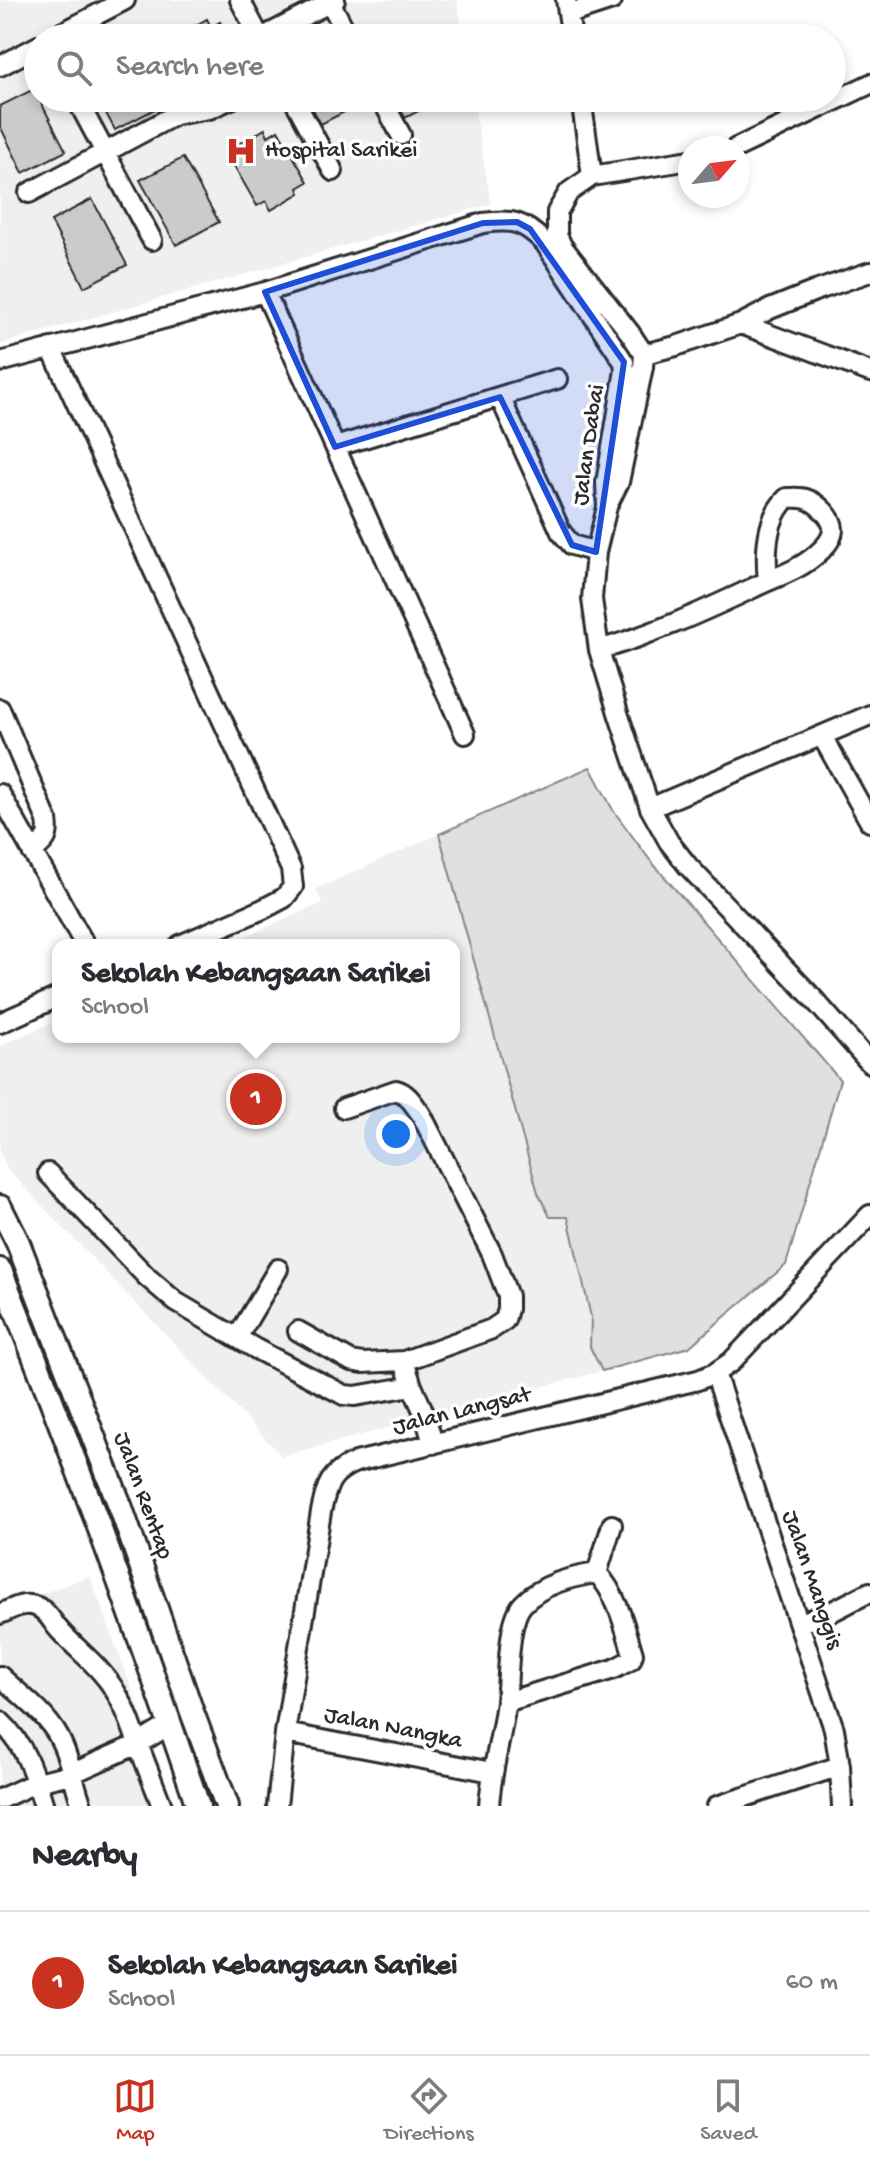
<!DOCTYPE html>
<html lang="en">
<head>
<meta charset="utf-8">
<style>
	:root { --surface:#fff; --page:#f2f2f3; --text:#2b2b33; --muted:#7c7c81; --line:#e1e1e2; --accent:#c8321e }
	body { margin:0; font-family:"Gochi Hand",sans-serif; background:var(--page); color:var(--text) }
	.compass { position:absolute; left:678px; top:136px; width:72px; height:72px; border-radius:50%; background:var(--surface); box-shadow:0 4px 12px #0003; rotate:62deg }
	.you { position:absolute; left:396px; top:1134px; width:28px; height:28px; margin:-20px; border:6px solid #fff; border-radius:50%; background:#1a73e8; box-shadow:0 0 0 12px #1a73e833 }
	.badge { display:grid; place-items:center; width:52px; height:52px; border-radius:50%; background:var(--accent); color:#fff; font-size:26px; font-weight:700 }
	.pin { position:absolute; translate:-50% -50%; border:4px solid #fff; box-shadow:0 2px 8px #0006 }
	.popup { position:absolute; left:52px; top:939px; width:408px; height:104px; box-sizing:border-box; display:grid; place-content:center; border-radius:16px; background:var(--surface); filter:drop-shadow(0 2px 6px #0005); font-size:26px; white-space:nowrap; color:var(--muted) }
	.popup b { font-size:30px; color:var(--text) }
	.popup::after { content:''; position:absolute; left:50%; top:100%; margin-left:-16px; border:16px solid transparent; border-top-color:var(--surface) }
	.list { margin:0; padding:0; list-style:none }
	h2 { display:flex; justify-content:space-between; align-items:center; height:104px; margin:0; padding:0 32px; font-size:34px }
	h2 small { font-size:26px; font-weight:400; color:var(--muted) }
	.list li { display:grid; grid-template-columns:52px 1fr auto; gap:24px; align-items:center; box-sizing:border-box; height:144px; padding:0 32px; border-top:2px solid var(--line) }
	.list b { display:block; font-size:30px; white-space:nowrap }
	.list p { margin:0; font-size:26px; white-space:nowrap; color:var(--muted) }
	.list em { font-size:26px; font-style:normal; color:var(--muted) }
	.icon { flex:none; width:44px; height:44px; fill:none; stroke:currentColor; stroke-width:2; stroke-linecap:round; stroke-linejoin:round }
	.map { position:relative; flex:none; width:870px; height:1806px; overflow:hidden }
	.search { position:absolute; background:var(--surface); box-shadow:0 4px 12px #0003; left:24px; right:24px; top:24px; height:88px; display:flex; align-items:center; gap:20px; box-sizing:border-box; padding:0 28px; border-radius:44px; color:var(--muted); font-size:30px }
	.sheet { height:248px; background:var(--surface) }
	nav { display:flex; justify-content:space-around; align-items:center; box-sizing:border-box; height:112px; border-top:2px solid var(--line); background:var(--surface); font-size:22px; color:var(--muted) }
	nav a { display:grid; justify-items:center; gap:4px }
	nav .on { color:var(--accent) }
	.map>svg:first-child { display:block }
</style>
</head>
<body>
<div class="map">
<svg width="870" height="1806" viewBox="0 0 870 1806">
	<rect width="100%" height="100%" fill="#fff"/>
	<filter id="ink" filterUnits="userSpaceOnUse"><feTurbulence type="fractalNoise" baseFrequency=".0125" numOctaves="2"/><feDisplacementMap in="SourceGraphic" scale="16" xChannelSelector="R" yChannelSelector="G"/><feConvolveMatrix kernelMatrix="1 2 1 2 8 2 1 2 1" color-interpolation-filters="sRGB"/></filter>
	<g filter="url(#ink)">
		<path fill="#efefef" d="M 0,0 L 457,0 L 463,38 L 38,38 L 38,98 L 473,98 L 491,204 L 0,344 Z
			M 439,834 L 538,1193 L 568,1217 L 591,1317 L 590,1347 L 602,1371 L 282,1456 L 8,1170 L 0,1152 L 0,1046 L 58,1020 L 58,1037 L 454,1037 L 454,945 L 226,945 L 322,903 L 316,889 Z
			M 90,1576 L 175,1806 L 0,1806 L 0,1609 Z"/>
		<path fill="#e0e0e0" stroke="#868686" stroke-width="2" d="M 590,767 L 613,810 L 650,860 L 840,1080 L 786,1265 L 689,1347 L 602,1371 L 590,1347 L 591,1317 L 568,1217 L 550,1217 L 538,1193 L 439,834 Z"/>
		<path fill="#cbcbcb" stroke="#2b2b2b" stroke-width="2" d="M 207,19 L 211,27 L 220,22 L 228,38 L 173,38 Z
			M 34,89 L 66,151 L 23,173 L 0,126 L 0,106 Z
			M 104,98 L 152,98 L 157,108 L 115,130 L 101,104 L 106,102 Z
			M 322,98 L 349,98 L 354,107 L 321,124 L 310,104 Z
			M 395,98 L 444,98 L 405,118 Z
			M 265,129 L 268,136 L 278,130 L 308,182 L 298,188 L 300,193 L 271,210 L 266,201 L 257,206 L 229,157 L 238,152 L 235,146 Z
			M 183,158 L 219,222 L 176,245 L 140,180 Z
			M 92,199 L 127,265 L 84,287 L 51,221 Z"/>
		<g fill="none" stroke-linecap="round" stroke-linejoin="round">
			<g stroke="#2b2b2b" stroke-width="24">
				<path id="minor" d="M 240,0 L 260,38
					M 566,0 L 572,38
					M 330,2 L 349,38
					M 569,14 L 612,0
					M 52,38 L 125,0
					M 261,38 L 335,0
					M 0,66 L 38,46
					M 76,98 L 152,240
					M 293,98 L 333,171
					M 381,98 L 401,135
					M 581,98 L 592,176
					M 736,148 L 870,84
					M 29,193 L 175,115 L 209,109 L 233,98
					M 265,292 L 465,734
					M 741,324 L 870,372
					M 51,348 L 291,869 L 293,887 L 284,898 L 263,909 L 180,945
					M 644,354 L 676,346 L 741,324 L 770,309 L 815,291 L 870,272
					M 0,362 L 265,292 L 483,223 C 513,219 523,221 545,243 L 624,362 L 625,370 L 606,483 L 607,507 L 596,552 L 592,599 L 599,650 L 619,716 L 650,808 L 669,842 L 688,866 L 810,995 L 870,1063
					M 500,397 L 561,532 L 572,545 L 596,552
					M 335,447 L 557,379
					M 608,504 L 619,482 L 643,367 L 644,354 L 630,333 L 562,246 L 557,235 L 557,212 L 569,192 L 592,176 L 690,160
					M 599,650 C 653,634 702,612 753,588 C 775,577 798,571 817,554 C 824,548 833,539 833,529 C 833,517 816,502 806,499 C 800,497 793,498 787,498 C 766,518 765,553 768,581
					M 0,709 L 47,820 C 50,838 45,841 32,852
					M 822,736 L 870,822
					M 0,794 L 85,945
					M 650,808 L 870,715
					M 0,1023 L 58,997
					M 344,1108 L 396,1090 C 408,1093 414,1105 421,1114 L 492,1254 L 508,1296 L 508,1309 L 505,1320 L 492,1329 L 404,1361 L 412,1386
					M 48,1173 L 147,1277 L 176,1302 L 256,1349 L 344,1395 L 355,1396 L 412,1386 L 425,1415 L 433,1444
					M 298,1331 L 351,1361 L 363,1363 L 404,1361
					M 237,1338 L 278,1269
					M 715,1373 L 834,1729 L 840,1766 L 842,1806
					M 597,1573 L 612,1525
					M 0,1614 C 12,1609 22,1602 35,1606 C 48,1610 52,1623 61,1632 C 74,1646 89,1658 101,1672 C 120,1693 129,1717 138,1744 L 171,1724
					M 800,1623 L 829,1613 L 870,1592
					M 0,1676 C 22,1697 51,1716 63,1746 C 71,1765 75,1786 82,1806
					M 0,1721 C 25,1744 34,1774 44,1806
					M 285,1733 L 492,1772
					M 0,1799 L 37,1782 L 71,1774 L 138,1744 L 162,1806
					M 277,1806 L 285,1733 L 321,1512 C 327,1485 329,1473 356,1462 L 698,1380 L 715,1373 L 731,1362 L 870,1215
					M 489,1806 C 491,1770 502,1737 506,1701 C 509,1678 507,1621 523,1604 C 542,1584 571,1577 597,1573 C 617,1594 625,1627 633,1654 L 631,1660 L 614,1669 L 506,1702
					M 717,1806 L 840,1766"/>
			</g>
			<g stroke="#2b2b2b" stroke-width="28">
				<path id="major" d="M 0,1207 L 18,1243 L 121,1508 L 192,1712 L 227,1806
					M 0,1270 C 71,1447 137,1626 198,1806"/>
			</g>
			<use href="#minor" stroke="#fff" stroke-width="18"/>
			<use href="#major" stroke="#fff" stroke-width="22"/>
		</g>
	</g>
	<path fill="#1d4ed8" fill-opacity="0.2" stroke="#1d4ed8" stroke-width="6" stroke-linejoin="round" d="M 517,222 L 530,229 L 624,362 L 596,552 L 572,545 L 500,397 L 335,447 L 265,292 L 483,223 Z"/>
	<defs>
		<g id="hospital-bare" transform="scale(2.4)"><path d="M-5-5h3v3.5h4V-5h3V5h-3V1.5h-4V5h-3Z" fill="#c8321e" stroke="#fff" stroke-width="2.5" paint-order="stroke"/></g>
	</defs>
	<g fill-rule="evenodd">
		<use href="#hospital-bare" x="241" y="151"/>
	</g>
	<g text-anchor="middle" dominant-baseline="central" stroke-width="7" stroke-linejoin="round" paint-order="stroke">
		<g font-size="24" fill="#2b2b2b" stroke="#fff" text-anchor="start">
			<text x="265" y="151">Hospital Sarikei</text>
		</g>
		<g font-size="24" fill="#2b2b2b" stroke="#fff">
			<text transform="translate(590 445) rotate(-82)">Jalan Dabai</text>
			<text transform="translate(462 1412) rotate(-14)">Jalan Langsat</text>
			<text transform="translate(142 1496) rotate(70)">Jalan Rentap</text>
			<text transform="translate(811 1580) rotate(71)">Jalan Manggis</text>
			<text transform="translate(393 1729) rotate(11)">Jalan Nangka</text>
		</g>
	</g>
</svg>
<svg class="compass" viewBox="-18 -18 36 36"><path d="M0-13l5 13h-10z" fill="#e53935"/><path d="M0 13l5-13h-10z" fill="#7c7c81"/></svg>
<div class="you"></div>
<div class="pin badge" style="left:256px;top:1099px">1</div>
<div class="popup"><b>Sekolah Kebangsaan Sarikei</b>School</div>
<div class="search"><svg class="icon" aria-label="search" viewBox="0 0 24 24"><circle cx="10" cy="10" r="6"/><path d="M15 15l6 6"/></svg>Search here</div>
</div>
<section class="sheet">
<h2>Nearby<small></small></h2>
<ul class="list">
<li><span class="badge">1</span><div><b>Sekolah Kebangsaan Sarikei</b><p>School</p></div><em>60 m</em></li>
</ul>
</section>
<nav>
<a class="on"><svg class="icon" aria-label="map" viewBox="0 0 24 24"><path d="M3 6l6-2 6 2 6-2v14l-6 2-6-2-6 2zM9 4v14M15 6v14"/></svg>Map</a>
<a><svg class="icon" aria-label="directions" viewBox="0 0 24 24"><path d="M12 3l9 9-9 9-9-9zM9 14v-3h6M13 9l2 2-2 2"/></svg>Directions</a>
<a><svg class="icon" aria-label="saved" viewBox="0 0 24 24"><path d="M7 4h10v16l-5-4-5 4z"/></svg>Saved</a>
</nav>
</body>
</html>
